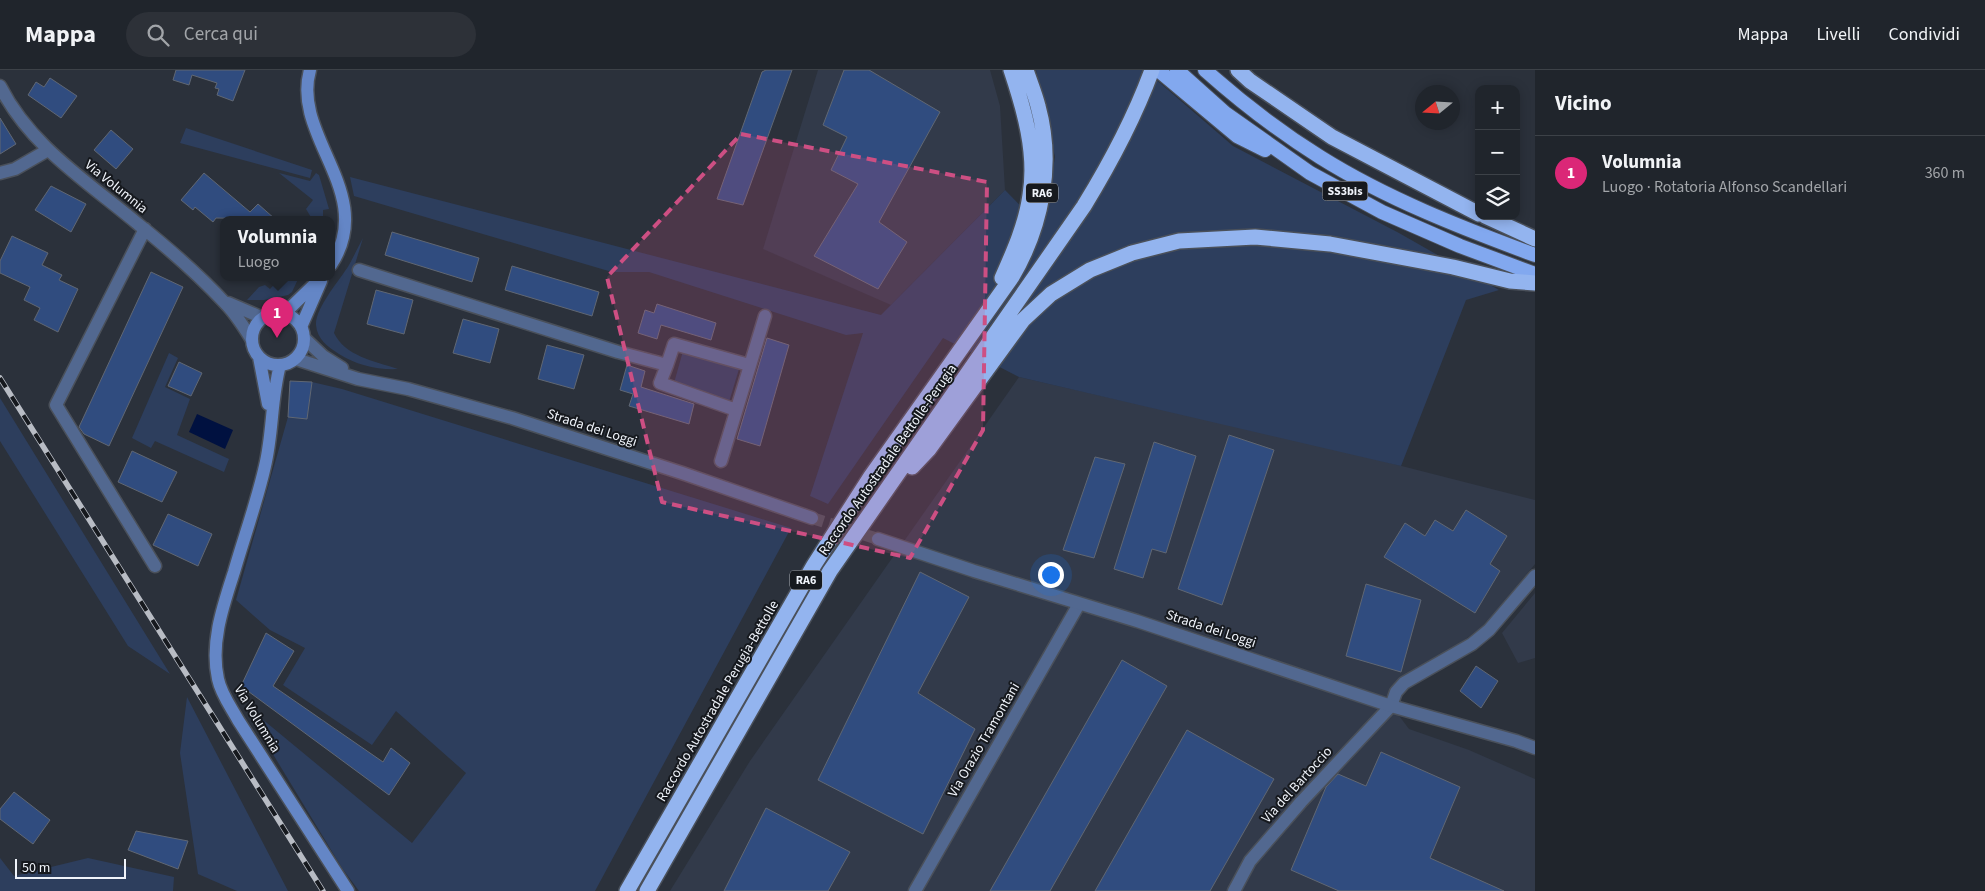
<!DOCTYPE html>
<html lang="it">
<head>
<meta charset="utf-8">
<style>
	:root { --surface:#20252c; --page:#2d3138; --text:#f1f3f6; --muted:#a2a5a9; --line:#3d4248; --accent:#db2777 }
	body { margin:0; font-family:"Source Sans 3",sans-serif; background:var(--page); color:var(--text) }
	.controls { position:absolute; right:15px; top:15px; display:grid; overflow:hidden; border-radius:10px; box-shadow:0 2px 12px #0003 }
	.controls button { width:45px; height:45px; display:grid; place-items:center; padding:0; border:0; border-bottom:1px solid var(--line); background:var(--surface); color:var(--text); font:25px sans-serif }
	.compass { position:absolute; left:1415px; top:15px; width:45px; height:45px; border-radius:50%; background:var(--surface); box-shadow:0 2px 12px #0003; rotate:252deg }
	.scale { position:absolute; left:15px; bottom:12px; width:111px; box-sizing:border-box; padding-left:5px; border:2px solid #eff3fa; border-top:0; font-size:14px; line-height:18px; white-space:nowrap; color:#eff3fa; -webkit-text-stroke:4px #16191e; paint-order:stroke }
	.you { position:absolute; left:1050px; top:504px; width:18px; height:18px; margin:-12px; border:4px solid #fff; border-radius:50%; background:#1a73e8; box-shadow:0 0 0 8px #1a73e833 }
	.badge { display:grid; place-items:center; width:32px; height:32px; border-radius:50%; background:var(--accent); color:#fff; font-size:16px; font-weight:700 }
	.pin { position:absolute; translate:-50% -41px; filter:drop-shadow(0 1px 2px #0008) }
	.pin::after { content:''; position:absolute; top:26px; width:18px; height:15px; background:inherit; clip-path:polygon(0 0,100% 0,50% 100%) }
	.popup { position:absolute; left:220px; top:146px; width:115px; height:65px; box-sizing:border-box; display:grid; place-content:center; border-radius:10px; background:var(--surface); filter:drop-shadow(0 1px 4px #0005); font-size:16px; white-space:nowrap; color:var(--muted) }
	.popup b { font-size:19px; color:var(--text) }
	.popup::after { content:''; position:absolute; left:50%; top:100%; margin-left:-10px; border:10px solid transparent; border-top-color:var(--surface) }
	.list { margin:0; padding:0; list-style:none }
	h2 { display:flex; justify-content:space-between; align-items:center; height:65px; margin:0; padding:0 20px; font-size:21px }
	h2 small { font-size:16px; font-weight:400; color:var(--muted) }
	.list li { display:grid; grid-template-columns:32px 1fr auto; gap:15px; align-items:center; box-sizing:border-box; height:75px; padding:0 20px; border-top:1px solid var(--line) }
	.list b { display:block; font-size:19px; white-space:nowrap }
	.list p { margin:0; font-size:16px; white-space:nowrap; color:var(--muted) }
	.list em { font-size:16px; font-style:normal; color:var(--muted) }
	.icon { flex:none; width:28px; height:28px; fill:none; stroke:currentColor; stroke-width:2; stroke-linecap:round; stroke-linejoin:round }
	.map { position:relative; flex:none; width:1535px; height:821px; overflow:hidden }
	header { display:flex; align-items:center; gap:30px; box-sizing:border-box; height:70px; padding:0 25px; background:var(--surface); border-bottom:1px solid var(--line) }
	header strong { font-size:24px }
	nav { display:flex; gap:28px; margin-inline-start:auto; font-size:18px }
	.search { width:350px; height:45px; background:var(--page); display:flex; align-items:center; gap:12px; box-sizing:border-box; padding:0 18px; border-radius:28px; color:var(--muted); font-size:19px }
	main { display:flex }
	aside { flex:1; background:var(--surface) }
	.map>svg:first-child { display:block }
</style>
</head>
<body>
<header>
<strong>Mappa</strong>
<div class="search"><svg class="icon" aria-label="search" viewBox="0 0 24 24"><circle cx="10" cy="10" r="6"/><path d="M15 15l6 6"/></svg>Cerca qui</div>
<nav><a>Mappa</a><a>Livelli</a><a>Condividi</a></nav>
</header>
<main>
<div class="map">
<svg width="1535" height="821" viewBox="0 0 1535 821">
	<rect width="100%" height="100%" fill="#2b313b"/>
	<path fill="#323a4a" d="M 818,0 L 990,0 L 1000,36 L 1005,120 L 891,235 L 763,179 Z
		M 1019,307 L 1339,380 L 1535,430 L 1535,494 L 1485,555 L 1385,627 L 1409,659 L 1469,680 L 1535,709 L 1535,821 L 670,821 L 750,691 Z
		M 1535,523 L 1535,588 L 1518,593 L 1502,563 Z"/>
	<path fill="#2d3e5d" d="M 1036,0 L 1145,0 L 1233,76 L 1399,163 L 1499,220 L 1466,230 L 1401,396 L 1019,307 L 943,268 L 828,434 L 810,426 L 863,263 L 846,265 L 649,202 L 612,202 L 354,126 L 350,107 L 881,245 L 1005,120 L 1043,159 L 1055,87 Z
		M 186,58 L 312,100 L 310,108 L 180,73 Z
		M 279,103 L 310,111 L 316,103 L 319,105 L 329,139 L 323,140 L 323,149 L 312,149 L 306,139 L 313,130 Z
		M 363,168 L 334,263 C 345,286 374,291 398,299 C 377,300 356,295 339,284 C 328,277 317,269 316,255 C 315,238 340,210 349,195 C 354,186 358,177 363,168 Z
		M 281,207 L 299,207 L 292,222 L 288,225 L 264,230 L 247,230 L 259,217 L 265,215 L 270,219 Z
		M 683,281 L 739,299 L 729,332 L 674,313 Z
		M 169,283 L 178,288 L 165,317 L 190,329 L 177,365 L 229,389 L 224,402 L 155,371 L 151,378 L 132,368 Z
		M 312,312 L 342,319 L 791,458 L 595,821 L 359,821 L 342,798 L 268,676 L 249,638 L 412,773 L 466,703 L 396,641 L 372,675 L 283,615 L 305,578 L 270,560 L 236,530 L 288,347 L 307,349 Z
		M 0,328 L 170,604 L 128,576 L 0,371 Z
		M 187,627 L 288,821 L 237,821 L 198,804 L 180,683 Z
		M 0,788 L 14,806 L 88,788 L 174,807 L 173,821 L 0,821 Z"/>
	<path fill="#001140" d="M 197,344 L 233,360 L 225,379 L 189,362 Z"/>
	<path fill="#304c7f" stroke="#606773" d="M 176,0 L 245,0 L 233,31 L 217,25 L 219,19 L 215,18 L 217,13 L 192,5 L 189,15 L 173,10 Z
		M 766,0 L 792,0 L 743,135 L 717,129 L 762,2 Z
		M 844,0 L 869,0 L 940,42 L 879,152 L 907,172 L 878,219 L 814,186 L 858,114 L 831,100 L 847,67 L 823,55 Z
		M 50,8 L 77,26 L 61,48 L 28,25 L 36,12 L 44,17 Z
		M 0,48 L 16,74 L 0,84 Z
		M 111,60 L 133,79 L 116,99 L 94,80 Z
		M 204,103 L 250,142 L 258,134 L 275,149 L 216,148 L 213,152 L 195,137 L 193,140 L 181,130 Z
		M 51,116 L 86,134 L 71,162 L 35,140 Z
		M 392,162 L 479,188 L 472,212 L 385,185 Z
		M 12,166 L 48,183 L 42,195 L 62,205 L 59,210 L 78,219 L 58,262 L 34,250 L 40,238 L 24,230 L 30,217 L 0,203 L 0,191 Z
		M 512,196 L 599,222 L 592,246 L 505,220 Z
		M 151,202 L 183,217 L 109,376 L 84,364 L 79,357 Z
		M 376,220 L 413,230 L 404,264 L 367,254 Z
		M 657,234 L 716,253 L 711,270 L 661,255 L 657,269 L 638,263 L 645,240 L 654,243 Z
		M 463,249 L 499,259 L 490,293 L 453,283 Z
		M 767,268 L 789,275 L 760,376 L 737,369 Z
		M 547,275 L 584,285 L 574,319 L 538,309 Z
		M 179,292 L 202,303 L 191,326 L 168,316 Z
		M 627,295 L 645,301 L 641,317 L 694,334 L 689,354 L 629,336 L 633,324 L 620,320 Z
		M 290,311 L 312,312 L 307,349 L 288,347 Z
		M 1229,365 L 1274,380 L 1222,535 L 1178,519 Z
		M 1154,372 L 1196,386 L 1166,483 L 1152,479 L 1143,508 L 1114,499 Z
		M 132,381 L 177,402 L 162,432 L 118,412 Z
		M 1095,387 L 1125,394 L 1094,488 L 1063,480 Z
		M 1466,440 L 1507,466 L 1490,494 L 1500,501 L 1475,543 L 1384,487 L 1405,453 L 1425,466 L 1435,450 L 1453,461 Z
		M 168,444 L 212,464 L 198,496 L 153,475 Z
		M 920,502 L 969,527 L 918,623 L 975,659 L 923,764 L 818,710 Z
		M 1366,514 L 1421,530 L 1401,602 L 1346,586 Z
		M 266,563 L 294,581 L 273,616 L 383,692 L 391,678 L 410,693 L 389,725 L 241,616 Z
		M 1122,590 L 1167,616 L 1050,821 L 990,821 Z
		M 1476,596 L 1498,611 L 1481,638 L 1460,621 Z
		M 1187,660 L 1274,709 L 1210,821 L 1095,821 Z
		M 1381,682 L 1460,717 L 1430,788 L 1504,821 L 1339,821 L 1291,800 L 1326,717 L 1338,704 L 1366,716 Z
		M 14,722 L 50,750 L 33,774 L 0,749 L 0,739 Z
		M 766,738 L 850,782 L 828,821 L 724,821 Z
		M 136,761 L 188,771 L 178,799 L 128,780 Z"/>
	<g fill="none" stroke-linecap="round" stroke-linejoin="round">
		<path stroke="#484e58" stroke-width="12" stroke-dasharray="12 6" stroke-linecap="butt" d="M 812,448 L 878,469"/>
		<g stroke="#4a505a" stroke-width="15">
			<path id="minor" d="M 0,16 C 30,76 88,112 138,154 C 168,178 199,205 225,233 C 236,244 244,257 252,270
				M 0,103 L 15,99 L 48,80
				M 145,159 L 56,335 L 155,496
				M 359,200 L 618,282 L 667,295 L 660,313 L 736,340
				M 228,233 L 263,248
				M 667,295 L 674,274 L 749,295
				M 721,391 L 765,246
				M 915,821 L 1079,534
				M 1234,821 L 1250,791 L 1301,732 L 1391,636 L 1396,622 L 1404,613 L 1472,574 L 1489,560 L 1535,506"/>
		</g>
		<g stroke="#4a505a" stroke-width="15">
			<path id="tertiary" d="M 304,268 L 323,286 L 342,298
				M 296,289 L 358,309 L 408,319 L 512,348 L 682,403 L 812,448
				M 878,469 L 974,501 L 1137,551 L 1391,636 L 1516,671 L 1535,678"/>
		</g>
		<g stroke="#4a505a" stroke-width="15">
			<path id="secondary" d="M 310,0 C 291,67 378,123 331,195
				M252 269a26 26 0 1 1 52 0a26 26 0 1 1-52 0Z
				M 281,243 L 289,239 L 322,207
				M 301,257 L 321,211
				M 259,287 L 268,334
				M 280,295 C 271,329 273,363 265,396 C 257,432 244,467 234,502 C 223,536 210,573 218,609 C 221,624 231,637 238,650 L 348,821"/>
		</g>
		<g stroke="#4a505a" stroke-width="16">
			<path id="trunk" d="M 1158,0 L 1237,66 L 1265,80
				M 1177,0 L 1225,43 L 1310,103 L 1382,142 L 1460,176 L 1535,204
				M 1205,0 C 1241,32 1280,62 1320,87 C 1387,129 1462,158 1535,185"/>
		</g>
		<g stroke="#4a505a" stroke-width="18">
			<path id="motorway" d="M 1238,0 L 1250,11 L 1332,67 L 1479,144
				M 1485,146 L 1535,169
				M 1002,208 C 1014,181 1026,154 1030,125 C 1037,83 1024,39 1011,0
				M 912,397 L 929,379 L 1023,250 L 1051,224 L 1090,200 L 1132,183 L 1179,171 L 1255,167 L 1330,174 L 1453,197 L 1510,211 L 1535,213
				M 627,821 L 814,495 L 871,406 L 1012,207 C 1042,156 1054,94 1038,36 C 1035,24 1030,12 1026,0
				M 647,821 L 830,501 L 1084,136 C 1111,92 1134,49 1152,0"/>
		</g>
		<use href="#minor" stroke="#526890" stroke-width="12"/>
		<use href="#tertiary" stroke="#526890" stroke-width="12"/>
		<use href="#secondary" stroke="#6486c6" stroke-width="12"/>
		<use href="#trunk" stroke="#82a8ef" stroke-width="14"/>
		<use href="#motorway" stroke="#93b4ef" stroke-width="15"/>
		<g stroke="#b8bcc4" stroke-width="5.5">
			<path id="rail" d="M 0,308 L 323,821"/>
		</g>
		<use href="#rail" stroke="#16191e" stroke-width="4" stroke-dasharray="11" stroke-linecap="butt"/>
	</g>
	<path fill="#cd4f83" fill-opacity="0.2" stroke="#cd4f83" stroke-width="4" stroke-dasharray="10 6" stroke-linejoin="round" d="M 741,64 L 987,112 L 983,360 L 910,488 L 662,432 L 607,207 Z"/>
	<g text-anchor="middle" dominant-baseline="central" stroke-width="4" stroke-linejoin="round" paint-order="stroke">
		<g fill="#16191e" stroke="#aeb2b8" stroke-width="1">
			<rect x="1322.5" y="111.5" width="45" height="19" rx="4"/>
			<rect x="1026" y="113.5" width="32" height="19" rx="4"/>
			<rect x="790" y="500.5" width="32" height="19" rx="4"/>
		</g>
		<g font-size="12" font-weight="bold" fill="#eff3fa">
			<text x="1345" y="121">SS3bis</text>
			<text x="1042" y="123">RA6</text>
			<text x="806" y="510">RA6</text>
		</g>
		<g font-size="14" fill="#eff3fa" stroke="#16191e">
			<text transform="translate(116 117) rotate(39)">Via Volumnia</text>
			<text transform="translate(592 358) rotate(18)">Strada dei Loggi</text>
			<text transform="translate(888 390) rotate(-55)">Raccordo Autostradale Bettolle-Perugia</text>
			<text transform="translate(1211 559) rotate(18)">Strada dei Loggi</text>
			<text transform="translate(718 631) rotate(-60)">Raccordo Autostradale Perugia-Bettolle</text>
			<text transform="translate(257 649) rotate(59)">Via Volumnia</text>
			<text transform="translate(984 670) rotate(-60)">Via Orazio Tramontani</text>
			<text transform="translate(1297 715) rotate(-48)">Via del Bartoccio</text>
		</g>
	</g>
</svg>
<div class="controls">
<button>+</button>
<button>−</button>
<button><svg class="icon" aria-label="layers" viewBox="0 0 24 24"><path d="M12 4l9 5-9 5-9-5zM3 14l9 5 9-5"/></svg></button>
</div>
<svg class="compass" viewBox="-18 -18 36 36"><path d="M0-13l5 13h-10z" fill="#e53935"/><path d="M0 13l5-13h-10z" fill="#a2a5a9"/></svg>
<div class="scale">50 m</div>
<div class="you"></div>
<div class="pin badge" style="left:277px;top:268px">1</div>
<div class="popup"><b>Volumnia</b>Luogo</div>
</div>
<aside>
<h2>Vicino<small></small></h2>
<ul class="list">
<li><span class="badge">1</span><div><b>Volumnia</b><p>Luogo · Rotatoria Alfonso Scandellari</p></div><em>360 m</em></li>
</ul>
</aside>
</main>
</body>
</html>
